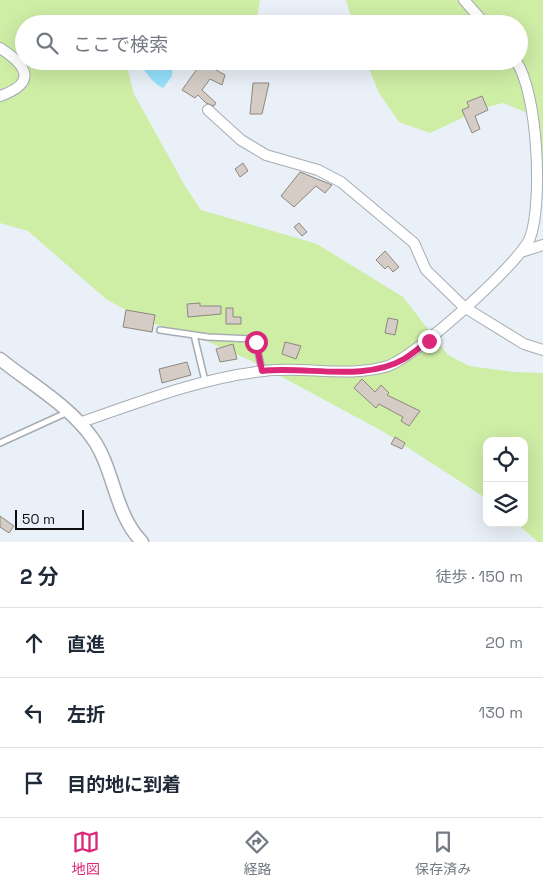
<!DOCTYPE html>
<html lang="ja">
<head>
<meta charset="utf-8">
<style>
	:root { --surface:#fff; --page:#f2f2f3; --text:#1f2937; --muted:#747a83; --line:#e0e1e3; --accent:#db2777 }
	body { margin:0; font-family:"Space Grotesk","Noto Sans JP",sans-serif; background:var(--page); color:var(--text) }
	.controls { position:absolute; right:15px; bottom:15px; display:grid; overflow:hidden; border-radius:10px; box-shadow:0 5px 20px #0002 }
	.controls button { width:45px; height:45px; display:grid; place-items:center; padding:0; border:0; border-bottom:1px solid var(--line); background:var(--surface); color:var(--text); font:25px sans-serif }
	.scale { position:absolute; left:15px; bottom:12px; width:69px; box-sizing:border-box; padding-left:5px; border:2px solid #0b0d0f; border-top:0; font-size:14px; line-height:18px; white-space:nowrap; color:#0b0d0f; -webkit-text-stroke:4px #e9f0f7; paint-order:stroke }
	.stop { position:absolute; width:15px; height:15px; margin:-11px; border:4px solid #db2777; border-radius:50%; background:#fff }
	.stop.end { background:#db2777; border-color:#fff; box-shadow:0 1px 5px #0008 }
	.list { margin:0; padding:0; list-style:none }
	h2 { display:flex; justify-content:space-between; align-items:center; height:65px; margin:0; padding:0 20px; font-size:21px }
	h2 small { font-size:16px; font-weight:400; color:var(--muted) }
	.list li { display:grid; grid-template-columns:32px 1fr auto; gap:15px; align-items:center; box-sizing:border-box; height:70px; padding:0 20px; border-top:1px solid var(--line) }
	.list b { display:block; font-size:19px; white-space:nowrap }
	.list em { font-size:16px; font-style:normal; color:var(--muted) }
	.icon { flex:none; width:28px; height:28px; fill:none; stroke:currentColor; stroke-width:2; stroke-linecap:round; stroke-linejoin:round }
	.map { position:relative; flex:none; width:543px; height:542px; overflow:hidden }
	.search { position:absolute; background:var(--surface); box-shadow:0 5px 20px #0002; left:15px; right:15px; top:15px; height:55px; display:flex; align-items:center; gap:12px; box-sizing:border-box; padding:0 18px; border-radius:28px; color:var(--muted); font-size:19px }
	.sheet { height:275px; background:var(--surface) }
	nav { display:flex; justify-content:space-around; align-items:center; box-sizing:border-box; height:70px; border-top:1px solid var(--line); background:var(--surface); font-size:14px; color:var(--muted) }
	nav a { display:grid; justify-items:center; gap:2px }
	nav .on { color:var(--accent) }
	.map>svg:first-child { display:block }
</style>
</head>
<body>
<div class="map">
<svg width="543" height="542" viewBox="0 0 543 542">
	<rect width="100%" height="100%" fill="#e9f0f7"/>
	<path fill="#ceeda5" d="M 0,0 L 260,0 L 256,24 L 24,24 L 24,61 L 137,61 L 128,71 L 134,94 L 185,186 L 201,210 L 317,244 L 403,297 L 448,355 L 469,366 L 514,372 L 543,373 L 543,542 L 538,542 L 516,523 L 524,523 L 524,441 L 487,441 L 487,499 L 384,432 L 258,364 L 206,341 L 143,320 L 106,299 L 28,231 L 0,223 Z
		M 346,0 L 543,0 L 543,170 L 534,122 L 525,112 L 503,103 L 483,108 L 430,133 L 399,122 L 379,93 L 366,61 L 519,61 L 519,24 L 353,24 Z"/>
	<path fill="#95e1fd" d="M 140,61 L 173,61 L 172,76 L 163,88 C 150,82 148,72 138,64 Z"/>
	<path fill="#d4ccc5" stroke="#8d8780" d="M 202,62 L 225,75 L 222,85 L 210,79 L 202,90 L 216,103 L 214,106 L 206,103 L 198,95 L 195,98 L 182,90 Z
		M 253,83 L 269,83 L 262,114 L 250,114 Z
		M 482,96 L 488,110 L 475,116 L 480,129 L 472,133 L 462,110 L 469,107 L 467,102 Z
		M 243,163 L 248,171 L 240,177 L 235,169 Z
		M 300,172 L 332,185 L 325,193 L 316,186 L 294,207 L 281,196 Z
		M 299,223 L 307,232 L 302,236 L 294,227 Z
		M 385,251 L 399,267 L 393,272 L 388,266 L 385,269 L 376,260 Z
		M 200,303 L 200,306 L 221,306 L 221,314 L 188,317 L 187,304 Z
		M 226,308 L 233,308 L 233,317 L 241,317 L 241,324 L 226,324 Z
		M 126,310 L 155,315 L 152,332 L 123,327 Z
		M 388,318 L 398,320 L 395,335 L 385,333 Z
		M 285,342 L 301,346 L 296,359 L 282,354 Z
		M 233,344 L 237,359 L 220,362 L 216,349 Z
		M 187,362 L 191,375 L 162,383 L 159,369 Z
		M 362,379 L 375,392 L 381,385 L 389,393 L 387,395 L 420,411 L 409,426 L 401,421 L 403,417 L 379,404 L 376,408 L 354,388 Z
		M 395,437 L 405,443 L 402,449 L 391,444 Z
		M 0,516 L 14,526 L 9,533 L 0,527 Z"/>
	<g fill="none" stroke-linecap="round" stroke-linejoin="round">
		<g stroke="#a6acb3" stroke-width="8">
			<path id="service" d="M 160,330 L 208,337 L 252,339 L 256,342 L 262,371
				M 194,335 L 205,381
				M 0,443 L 68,412"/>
		</g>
		<g stroke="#a6acb3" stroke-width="12">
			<path id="minor" d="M 464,0 L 485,24
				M 0,48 C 28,66 37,83 0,96
				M 208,110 L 241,140 L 266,155 L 318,170 L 341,182 L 414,243 L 426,270 L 464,307 L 524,344 L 543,350
				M 524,251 L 543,245
				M 79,423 C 140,402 200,378 264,371 C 305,366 349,378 388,366 C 416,356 519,264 530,238 C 543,203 538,93 516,61"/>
		</g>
		<g stroke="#a6acb3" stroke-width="15">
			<path id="tertiary" d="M 0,359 C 31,384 70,406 93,439 C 115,471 114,513 142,542"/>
		</g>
		<use href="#service" stroke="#fff" stroke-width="5"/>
		<use href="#minor" stroke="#fff" stroke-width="10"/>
		<use href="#tertiary" stroke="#fff" stroke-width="12"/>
	</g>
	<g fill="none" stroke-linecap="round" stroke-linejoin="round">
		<path stroke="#db2777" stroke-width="6" d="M 256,342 L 262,371 C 305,366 365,382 404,359 C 412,354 420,347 429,341"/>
	</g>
</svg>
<div class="controls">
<button><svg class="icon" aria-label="locate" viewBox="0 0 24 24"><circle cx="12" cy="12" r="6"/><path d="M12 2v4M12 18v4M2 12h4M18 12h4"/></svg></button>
<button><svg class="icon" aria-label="layers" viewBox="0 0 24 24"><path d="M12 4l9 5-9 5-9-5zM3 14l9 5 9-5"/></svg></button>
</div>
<div class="scale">50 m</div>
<div class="stop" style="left:256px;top:342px"></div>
<div class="stop end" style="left:429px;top:341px"></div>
<div class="search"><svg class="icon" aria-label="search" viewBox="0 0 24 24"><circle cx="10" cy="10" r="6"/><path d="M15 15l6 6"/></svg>ここで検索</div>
</div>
<section class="sheet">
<h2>2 分<small>徒歩 · 150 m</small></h2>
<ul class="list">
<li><svg class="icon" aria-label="ahead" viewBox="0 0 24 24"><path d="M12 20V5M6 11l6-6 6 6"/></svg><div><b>直進</b></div><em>20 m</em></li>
<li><svg class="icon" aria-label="left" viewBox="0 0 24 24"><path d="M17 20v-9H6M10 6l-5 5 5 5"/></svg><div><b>左折</b></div><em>130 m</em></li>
<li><svg class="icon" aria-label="arrive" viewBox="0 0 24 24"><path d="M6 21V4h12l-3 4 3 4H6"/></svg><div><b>目的地に到着</b></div></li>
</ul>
</section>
<nav>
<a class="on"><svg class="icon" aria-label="map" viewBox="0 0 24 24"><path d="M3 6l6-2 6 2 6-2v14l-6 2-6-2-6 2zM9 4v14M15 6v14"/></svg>地図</a>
<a><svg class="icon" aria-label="directions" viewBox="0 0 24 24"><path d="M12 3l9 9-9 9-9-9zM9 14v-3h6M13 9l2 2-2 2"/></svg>経路</a>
<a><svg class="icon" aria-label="saved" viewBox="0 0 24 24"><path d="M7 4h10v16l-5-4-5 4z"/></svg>保存済み</a>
</nav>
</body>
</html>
